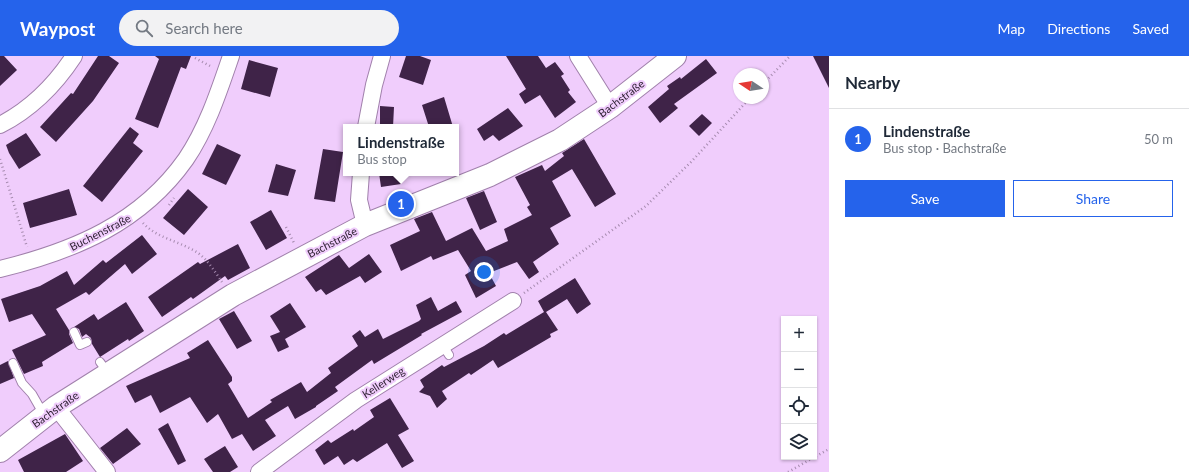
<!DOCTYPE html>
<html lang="en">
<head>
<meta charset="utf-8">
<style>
	:root { --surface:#fff; --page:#f2f2f3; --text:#1f2937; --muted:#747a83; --line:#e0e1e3; --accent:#2563eb }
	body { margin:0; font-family:Lato,sans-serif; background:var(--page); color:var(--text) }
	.controls { position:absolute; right:12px; bottom:12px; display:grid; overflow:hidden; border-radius:0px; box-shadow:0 1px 3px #0004 }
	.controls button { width:36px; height:36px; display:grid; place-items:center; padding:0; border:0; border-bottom:1px solid var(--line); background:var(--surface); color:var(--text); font:20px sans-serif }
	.compass { position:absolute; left:733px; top:12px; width:36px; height:36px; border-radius:50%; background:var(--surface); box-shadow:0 1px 3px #0004; rotate:282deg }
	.you { position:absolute; left:484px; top:216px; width:14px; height:14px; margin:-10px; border:3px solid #fff; border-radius:50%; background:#1a73e8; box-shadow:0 0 0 6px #1a73e833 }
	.badge { display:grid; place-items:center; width:26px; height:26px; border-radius:50%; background:var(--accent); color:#fff; font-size:13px; font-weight:700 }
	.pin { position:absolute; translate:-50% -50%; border:2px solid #fff; box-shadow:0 1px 4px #0006 }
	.popup { position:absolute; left:343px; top:68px; width:116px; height:52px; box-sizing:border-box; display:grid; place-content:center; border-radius:0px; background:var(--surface); filter:drop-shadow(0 1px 3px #0005); font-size:13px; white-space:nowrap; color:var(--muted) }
	.popup b { font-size:15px; color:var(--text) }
	.popup::after { content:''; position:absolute; left:50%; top:100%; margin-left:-8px; border:8px solid transparent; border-top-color:var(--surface) }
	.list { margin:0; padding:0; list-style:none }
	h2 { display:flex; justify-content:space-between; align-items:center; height:52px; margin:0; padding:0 16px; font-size:17px }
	h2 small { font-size:13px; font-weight:400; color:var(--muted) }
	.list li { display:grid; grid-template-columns:26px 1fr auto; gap:12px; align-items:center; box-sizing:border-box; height:60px; padding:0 16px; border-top:1px solid var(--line) }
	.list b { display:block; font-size:15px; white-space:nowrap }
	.list p { margin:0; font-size:13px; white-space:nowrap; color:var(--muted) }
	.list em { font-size:13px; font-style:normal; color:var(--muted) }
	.actions { display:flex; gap:8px; padding:12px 16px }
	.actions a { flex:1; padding:9px 0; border:1px solid var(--accent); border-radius:0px; text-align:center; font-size:14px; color:var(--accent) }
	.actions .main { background:var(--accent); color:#fff }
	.icon { flex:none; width:22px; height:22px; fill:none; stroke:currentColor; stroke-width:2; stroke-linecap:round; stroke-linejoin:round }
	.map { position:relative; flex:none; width:829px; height:416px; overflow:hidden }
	header { display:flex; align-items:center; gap:24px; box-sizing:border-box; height:56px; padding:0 20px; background:var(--accent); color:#fff }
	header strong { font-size:19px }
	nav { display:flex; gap:22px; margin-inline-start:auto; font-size:14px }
	.search { width:280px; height:36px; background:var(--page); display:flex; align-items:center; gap:10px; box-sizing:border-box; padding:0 14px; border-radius:22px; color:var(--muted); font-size:15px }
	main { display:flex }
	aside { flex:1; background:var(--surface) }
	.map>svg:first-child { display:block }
</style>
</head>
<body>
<header>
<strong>Waypost</strong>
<div class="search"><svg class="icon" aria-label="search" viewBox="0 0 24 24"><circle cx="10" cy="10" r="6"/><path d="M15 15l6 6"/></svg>Search here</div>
<nav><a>Map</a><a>Directions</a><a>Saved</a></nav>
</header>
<main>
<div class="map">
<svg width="829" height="416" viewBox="0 0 829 416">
	<rect width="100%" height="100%" fill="#f0cdfc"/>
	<path fill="#3f2348" d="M 0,0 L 4,0 L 17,14 L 0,30 Z
		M 98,0 L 109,0 L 119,7 L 93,45 L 56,86 L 40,71 L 71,37 L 73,38 Z
		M 155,0 L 191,0 L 186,13 L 181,11 L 158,72 L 135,63 L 159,3 Z
		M 406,0 L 420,0 L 431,4 L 423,29 L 399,21 Z
		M 506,0 L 538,0 L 546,12 L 555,6 L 564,18 L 561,20 L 570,34 L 568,36 L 576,46 L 555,62 L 540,39 L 525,48 L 519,38 L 526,33 Z
		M 813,0 L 829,0 L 829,32 Z
		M 706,3 L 717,17 L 674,48 L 678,52 L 660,67 L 648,51 L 669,33 L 667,30 L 680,21 L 681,23 Z
		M 249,4 L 278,12 L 270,41 L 241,33 Z
		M 444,41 L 453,71 L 429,71 L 422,49 Z
		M 380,50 L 394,51 L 393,71 L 380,71 Z
		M 508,52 L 523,70 L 499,85 L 493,79 L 484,85 L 477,73 Z
		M 702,58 L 712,67 L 699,80 L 689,70 Z
		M 130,71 L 139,78 L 133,87 L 143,95 L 102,146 L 83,130 Z
		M 26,77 L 41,99 L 19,113 L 9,97 L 6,89 Z
		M 584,83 L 616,138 L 595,151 L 572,113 L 552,125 L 571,160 L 550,172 L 559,188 L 533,206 L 539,216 L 529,223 L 517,206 L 489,217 L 496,230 L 476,242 L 465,219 L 471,215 L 458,194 L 433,204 L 431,200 L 401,215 L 390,189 L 420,175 L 414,163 L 432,156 L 446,185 L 472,172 L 486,195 L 508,185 L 504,173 L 532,159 L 527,151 L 530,149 L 515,121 L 542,109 L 545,115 L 564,100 L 562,97 Z
		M 217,88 L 241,99 L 226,129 L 202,118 Z
		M 323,93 L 343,96 L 335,146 L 314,143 Z
		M 276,108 L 296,114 L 288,140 L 268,136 Z
		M 379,117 L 399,117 L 401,128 L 381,131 Z
		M 69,133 L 77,159 L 30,172 L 23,147 Z
		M 188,133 L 208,151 L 184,179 L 163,162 Z
		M 484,135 L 497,166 L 480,174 L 466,142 Z
		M 271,154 L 287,182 L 266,194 L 250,166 Z
		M 142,179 L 157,198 L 132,218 L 125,208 L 89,239 L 86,236 L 56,253 L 69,274 L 69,278 L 73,287 L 42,306 L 43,310 L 24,318 L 12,294 L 46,279 L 32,258 L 9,266 L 1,243 L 40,230 L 67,215 L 74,229 L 103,204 L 106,207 Z
		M 238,188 L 250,212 L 228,224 L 225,220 L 193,243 L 191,241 L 162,261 L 148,241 L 198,206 L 200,208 Z
		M 369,198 L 382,216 L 365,227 L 360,220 L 326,239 L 321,233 L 316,236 L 305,221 L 339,199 L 349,212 Z
		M 575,222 L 591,248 L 577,258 L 567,243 L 546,256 L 558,274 L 550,278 L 551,281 L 498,312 L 493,304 L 471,319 L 469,317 L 442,335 L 447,343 L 437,352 L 430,340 L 419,336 L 424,331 L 420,324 L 442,309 L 444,311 L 484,290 L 504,277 L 506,279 L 544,256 L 538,245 Z
		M 431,241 L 438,255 L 456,245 L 462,256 L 421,278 L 422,279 L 374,308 L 372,304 L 335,331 L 338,335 L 316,350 L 316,351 L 295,363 L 288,350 L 265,364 L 276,380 L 253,395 L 242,378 L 232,383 L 218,358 L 207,367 L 190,341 L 160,357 L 151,339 L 135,347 L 126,330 L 190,302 L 187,297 L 208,284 L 232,321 L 232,325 L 228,328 L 248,362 L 272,346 L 270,344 L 301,326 L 307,336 L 331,317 L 328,312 L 358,290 L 352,280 L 360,274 L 365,281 L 378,273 L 383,283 L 419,265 L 421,263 L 416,249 Z
		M 126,246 L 144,275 L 129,285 L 128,283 L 100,301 L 92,288 L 91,282 L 86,278 L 82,281 L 79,273 L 74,271 L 94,258 L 98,264 Z
		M 290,247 L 306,271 L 285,283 L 289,291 L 278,296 L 270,280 L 280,276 L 270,260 Z
		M 234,255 L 252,285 L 237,293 L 219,263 Z
		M 8,305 L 14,322 L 0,328 L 0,309 Z
		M 390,342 L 409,373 L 398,379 L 414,405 L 402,412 L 387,387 L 357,406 L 353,403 L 344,409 L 338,400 L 324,409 L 315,394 L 328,384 L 331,387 L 353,373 L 354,375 L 374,361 L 370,354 Z
		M 168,367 L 186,405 L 178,409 L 158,373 Z
		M 127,372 L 141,388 L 113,408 L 100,392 Z
		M 65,378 L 83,405 L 66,416 L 24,416 L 18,404 Z
		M 225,390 L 238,411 L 230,416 L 213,416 L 204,403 Z"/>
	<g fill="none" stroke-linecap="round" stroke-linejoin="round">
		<g stroke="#a181ac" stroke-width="10">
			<path id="lane" d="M 74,276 L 80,289 L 87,286
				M 442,288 L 449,299
				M 100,306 L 108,317
				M 13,307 L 22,327 L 32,338 L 44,359"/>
		</g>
		<g stroke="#a181ac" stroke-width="18">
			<path id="street" d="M 578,0 L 610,51
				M 0,69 C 31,53 55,29 74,0
				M 366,71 L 374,29 L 382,0
				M 361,117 L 359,144 L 365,169
				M 0,213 C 74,195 141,167 186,103 C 207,72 219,35 231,0
				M 56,351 L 107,416
				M 259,416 L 356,344 L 513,245"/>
		</g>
		<g stroke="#a181ac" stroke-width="24">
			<path id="secondary" d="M 0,395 L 56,351 L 233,239 L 365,169 L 490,119 L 560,84 L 610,51 L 675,0"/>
		</g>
		<path stroke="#a68baf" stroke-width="2.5" stroke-dasharray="1 3" stroke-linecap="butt" d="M 195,2 L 212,11
			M 763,28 L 790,0
			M 0,103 L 27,191
			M 169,149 L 174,142
			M 143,167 C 158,183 180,185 198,197 C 208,204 215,216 222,226
			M 286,171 L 294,187
			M 524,237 L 646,150 L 692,105 L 750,42
			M 788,416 L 829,393"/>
		<use href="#lane" stroke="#fff" stroke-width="8"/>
		<use href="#street" stroke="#fff" stroke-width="16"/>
		<use href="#secondary" stroke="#fff" stroke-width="22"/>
	</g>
	<g text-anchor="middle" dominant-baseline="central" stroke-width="4" stroke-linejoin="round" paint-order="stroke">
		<g font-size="11" fill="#2b1e2f" stroke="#f0cdfc">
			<text transform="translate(621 42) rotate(-37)">Bachstraße</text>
			<text transform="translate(100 176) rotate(-27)">Buchenstraße</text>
			<text transform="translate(332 186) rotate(-27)">Bachstraße</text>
			<text transform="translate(383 326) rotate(-33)">Kellerweg</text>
			<text transform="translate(55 353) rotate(-35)">Bachstraße</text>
		</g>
	</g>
</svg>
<div class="controls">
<button>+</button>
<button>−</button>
<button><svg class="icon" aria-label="locate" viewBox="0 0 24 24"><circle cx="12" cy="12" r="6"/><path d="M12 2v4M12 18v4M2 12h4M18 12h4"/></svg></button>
<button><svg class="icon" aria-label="layers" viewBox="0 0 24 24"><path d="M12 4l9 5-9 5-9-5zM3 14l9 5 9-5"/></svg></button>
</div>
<svg class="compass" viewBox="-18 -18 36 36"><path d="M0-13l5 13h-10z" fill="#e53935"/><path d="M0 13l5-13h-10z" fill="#747a83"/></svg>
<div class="you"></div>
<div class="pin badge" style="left:401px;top:148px">1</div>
<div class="popup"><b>Lindenstraße</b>Bus stop</div>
</div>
<aside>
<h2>Nearby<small></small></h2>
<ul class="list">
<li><span class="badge">1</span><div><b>Lindenstraße</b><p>Bus stop · Bachstraße</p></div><em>50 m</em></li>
</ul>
<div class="actions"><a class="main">Save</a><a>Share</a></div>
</aside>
</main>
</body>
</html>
